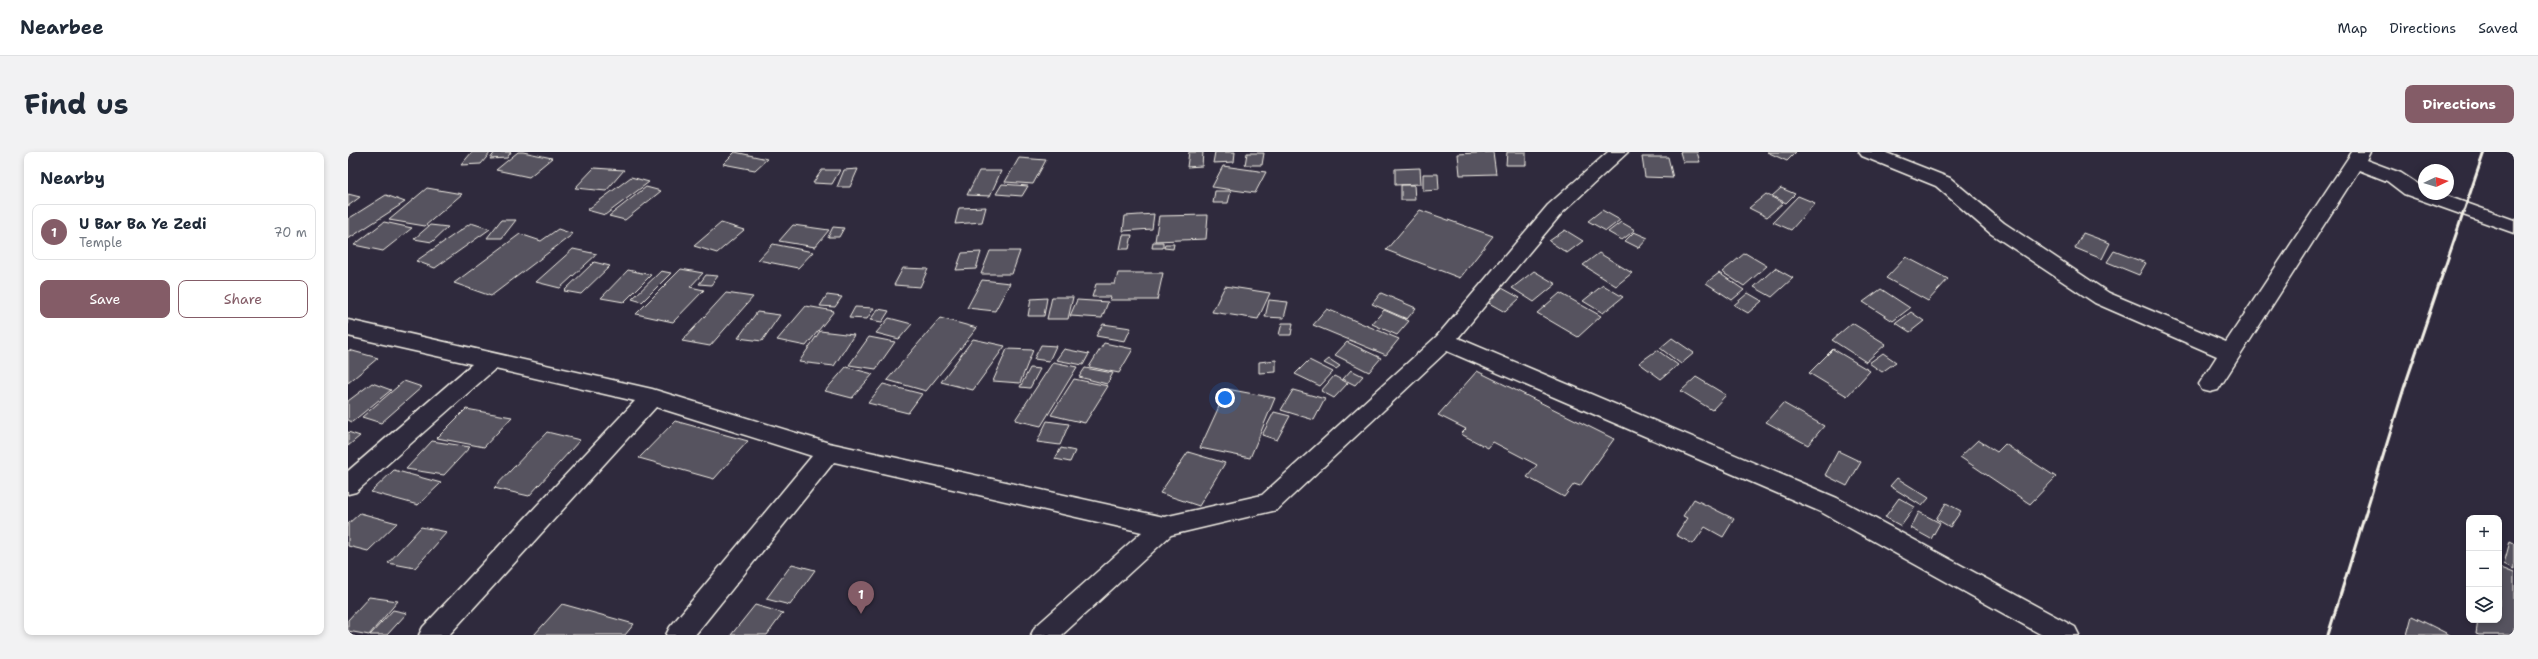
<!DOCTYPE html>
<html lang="en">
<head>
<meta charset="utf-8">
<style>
	:root { --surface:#fff; --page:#f2f2f3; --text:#1f2937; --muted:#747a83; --line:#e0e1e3; --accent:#845c67 }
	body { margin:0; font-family:"Shantell Sans",sans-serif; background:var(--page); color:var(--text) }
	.controls { position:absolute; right:12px; bottom:12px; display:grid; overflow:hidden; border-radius:8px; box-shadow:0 2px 6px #0003 }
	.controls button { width:36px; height:36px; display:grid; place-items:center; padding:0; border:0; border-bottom:1px solid var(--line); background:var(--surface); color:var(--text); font:20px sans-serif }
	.compass { position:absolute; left:2070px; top:12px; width:36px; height:36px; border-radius:50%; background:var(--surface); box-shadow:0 2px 6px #0003; rotate:86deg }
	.you { position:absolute; left:877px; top:246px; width:14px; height:14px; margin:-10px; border:3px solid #fff; border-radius:50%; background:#1a73e8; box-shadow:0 0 0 6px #1a73e833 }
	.badge { display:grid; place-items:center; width:26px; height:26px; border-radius:50%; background:var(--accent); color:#fff; font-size:13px; font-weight:700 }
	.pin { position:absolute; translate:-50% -33px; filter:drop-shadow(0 1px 2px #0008) }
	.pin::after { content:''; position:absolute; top:21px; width:14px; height:12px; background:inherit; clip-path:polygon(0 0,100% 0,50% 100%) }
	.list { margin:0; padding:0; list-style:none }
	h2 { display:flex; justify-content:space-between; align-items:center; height:52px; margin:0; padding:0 16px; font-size:17px }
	h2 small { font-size:13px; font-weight:400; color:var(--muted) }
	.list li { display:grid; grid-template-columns:26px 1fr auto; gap:12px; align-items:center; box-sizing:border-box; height:56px; margin:0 8px 8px; padding:0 8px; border:1px solid var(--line); border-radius:8px }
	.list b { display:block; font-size:15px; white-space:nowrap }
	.list p { margin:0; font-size:13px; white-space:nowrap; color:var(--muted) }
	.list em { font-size:13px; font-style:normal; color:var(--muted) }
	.actions { display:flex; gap:8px; padding:12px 16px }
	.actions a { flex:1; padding:9px 0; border:1px solid var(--accent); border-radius:8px; text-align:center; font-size:14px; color:var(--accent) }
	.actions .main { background:var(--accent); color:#fff }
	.icon { flex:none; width:22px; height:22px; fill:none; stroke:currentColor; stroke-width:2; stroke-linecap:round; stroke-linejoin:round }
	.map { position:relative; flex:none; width:2166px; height:483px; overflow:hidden; border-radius:8px }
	header { display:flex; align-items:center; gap:24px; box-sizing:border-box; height:56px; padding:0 20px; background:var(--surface); border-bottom:1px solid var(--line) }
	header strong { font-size:19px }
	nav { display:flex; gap:22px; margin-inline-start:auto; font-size:14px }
	.intro { display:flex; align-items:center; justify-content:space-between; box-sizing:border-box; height:96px; padding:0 24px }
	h1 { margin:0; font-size:28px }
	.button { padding:10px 18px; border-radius:8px; background:var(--accent); color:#fff; font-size:14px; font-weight:700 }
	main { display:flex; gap:24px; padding:0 24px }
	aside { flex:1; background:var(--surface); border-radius:8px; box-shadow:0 2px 6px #0003 }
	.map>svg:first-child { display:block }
</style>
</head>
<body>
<header>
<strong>Nearbee</strong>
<nav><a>Map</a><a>Directions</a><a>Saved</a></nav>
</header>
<div class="intro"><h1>Find us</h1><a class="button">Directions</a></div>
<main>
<aside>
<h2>Nearby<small></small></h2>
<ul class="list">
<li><span class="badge">1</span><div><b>U Bar Ba Ye Zedi</b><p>Temple</p></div><em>70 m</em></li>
</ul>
<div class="actions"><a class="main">Save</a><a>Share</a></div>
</aside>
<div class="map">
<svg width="2166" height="483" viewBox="0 0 2166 483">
	<rect width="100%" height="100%" fill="#2f2a3d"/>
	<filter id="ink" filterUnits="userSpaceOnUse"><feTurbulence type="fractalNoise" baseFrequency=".025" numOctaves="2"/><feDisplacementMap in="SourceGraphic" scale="8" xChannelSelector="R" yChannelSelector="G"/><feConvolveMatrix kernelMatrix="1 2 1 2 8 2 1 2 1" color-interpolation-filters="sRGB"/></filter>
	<g filter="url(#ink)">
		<path fill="#56525f" stroke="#f4f1e8" d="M 124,0 L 143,0 L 133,12 L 113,13 Z
			M 147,0 L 163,0 L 159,6 L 142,7 Z
			M 170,0 L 175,0 L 204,6 L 181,25 L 148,18 Z
			M 387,0 L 419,7 L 407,18 L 375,12 Z
			M 841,0 L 855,0 L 854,14 L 839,15 Z
			M 867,0 L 887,0 L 886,10 L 865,11 Z
			M 1145,0 L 1148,22 L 1112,23 L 1110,2 Z
			M 1159,0 L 1178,0 L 1178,13 L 1158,13 Z
			M 1332,0 L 1349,0 L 1352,10 L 1335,10 Z
			M 1419,0 L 1448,0 L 1439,9 Z
			M 899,1 L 916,1 L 914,13 L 897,13 Z
			M 1294,5 L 1320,5 L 1325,26 L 1297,25 Z
			M 671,6 L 698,8 L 685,32 L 657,30 Z
			M 875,14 L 918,20 L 907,41 L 864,35 Z
			M 246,16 L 276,18 L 258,39 L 227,36 Z
			M 1072,16 L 1073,32 L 1047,33 L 1047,17 Z
			M 510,17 L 502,35 L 489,35 L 496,18 Z
			M 474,18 L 492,18 L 484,32 L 465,31 Z
			M 631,19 L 653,19 L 642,44 L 619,43 Z
			M 1075,22 L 1090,22 L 1091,38 L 1075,39 Z
			M 283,25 L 301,30 L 257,63 L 239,58 Z
			M 654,32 L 680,34 L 674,44 L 648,42 Z
			M 1053,33 L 1066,33 L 1067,48 L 1053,48 Z
			M 298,35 L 313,39 L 277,68 L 261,64 Z
			M 79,36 L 114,42 L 77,74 L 41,68 Z
			M 1433,36 L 1447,42 L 1438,51 L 1424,44 Z
			M 867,39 L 883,39 L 880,51 L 865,51 Z
			M 0,42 L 12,45 L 0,54 Z
			M 1418,42 L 1435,51 L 1419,65 L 1401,56 Z
			M 38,43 L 57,50 L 0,87 L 0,67 Z
			M 1450,44 L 1467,51 L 1443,78 L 1425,70 Z
			M 638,55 L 634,70 L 607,72 L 611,56 Z
			M 1072,58 L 1145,84 L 1112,126 L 1038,98 Z
			M 1254,58 L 1272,68 L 1258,79 L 1240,69 Z
			M 806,62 L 804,77 L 775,79 L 777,64 Z
			M 860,63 L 858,87 L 807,89 L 811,64 Z
			M 153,68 L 168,68 L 154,86 L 139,86 Z
			M 36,70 L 64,76 L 35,99 L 6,93 Z
			M 1273,70 L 1287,78 L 1274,88 L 1260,80 Z
			M 123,71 L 142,77 L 87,116 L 68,109 Z
			M 373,71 L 396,78 L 369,101 L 346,94 Z
			M 82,73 L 100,75 L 84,90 L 66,87 Z
			M 445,73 L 481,78 L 467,95 L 431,89 Z
			M 485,75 L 496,76 L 491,85 L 480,85 Z
			M 210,77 L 225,82 L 143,144 L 106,131 L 172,82 L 193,89 Z
			M 1217,78 L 1235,89 L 1219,101 L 1201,89 Z
			M 1286,80 L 1300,86 L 1291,96 L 1277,89 Z
			M 1735,81 L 1762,91 L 1754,107 L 1727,96 Z
			M 775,83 L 784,83 L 781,97 L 772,97 Z
			M 805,90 L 815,90 L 815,96 L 804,96 Z
			M 425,92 L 465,100 L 450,116 L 410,108 Z
			M 817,92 L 826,92 L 825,97 L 816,96 Z
			M 225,97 L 249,102 L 212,136 L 188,130 Z
			M 642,99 L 672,99 L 664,122 L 633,122 Z
			M 1766,99 L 1798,111 L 1791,123 L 1759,110 Z
			M 633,100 L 628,117 L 608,118 L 614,101 Z
			M 1251,101 L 1284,121 L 1268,134 L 1235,113 Z
			M 1397,101 L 1419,114 L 1396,134 L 1374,120 Z
			M 1558,105 L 1600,127 L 1580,149 L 1538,126 Z
			M 246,110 L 262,114 L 233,142 L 216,139 Z
			M 555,116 L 580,117 L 572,135 L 546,133 Z
			M 1427,116 L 1445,126 L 1424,145 L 1406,135 Z
			M 333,117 L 355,121 L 342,135 L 356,138 L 325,170 L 288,162 Z
			M 280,118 L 303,123 L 276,150 L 253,146 Z
			M 313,119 L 323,121 L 294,150 L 284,147 Z
			M 1186,119 L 1208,132 L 1186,150 L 1164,136 Z
			M 770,121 L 815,121 L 809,148 L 762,148 L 763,145 L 744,145 L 748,132 L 767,132 Z
			M 1371,121 L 1396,138 L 1384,148 L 1358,131 Z
			M 358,123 L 370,124 L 363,133 L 351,132 Z
			M 634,128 L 662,131 L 647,159 L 619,156 Z
			M 1255,133 L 1275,145 L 1255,161 L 1235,149 Z
			M 877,134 L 922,141 L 910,167 L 864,160 Z
			M 1154,136 L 1172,146 L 1157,160 L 1139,150 Z
			M 1533,137 L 1562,156 L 1545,169 L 1515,150 Z
			M 378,141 L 405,145 L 362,194 L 334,189 Z
			M 1033,141 L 1068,156 L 1059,167 L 1024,152 Z
			M 1212,141 L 1253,164 L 1230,185 L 1189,161 Z
			M 1400,141 L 1414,149 L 1400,161 L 1386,153 Z
			M 479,143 L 494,145 L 487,155 L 472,154 Z
			M 704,145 L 725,145 L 720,167 L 699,167 Z
			M 699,146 L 696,164 L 680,164 L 683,147 Z
			M 729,148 L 760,150 L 754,166 L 722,164 Z
			M 921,148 L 940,150 L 936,166 L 917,165 Z
			M 458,154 L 486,159 L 458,194 L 429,188 Z
			M 507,155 L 526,156 L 519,167 L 501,166 Z
			M 530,157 L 541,159 L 534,170 L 522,168 Z
			M 979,157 L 1051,187 L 1038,203 L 965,173 Z
			M 1036,158 L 1061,169 L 1049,183 L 1024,172 Z
			M 409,160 L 432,163 L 414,189 L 390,186 Z
			M 1563,160 L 1576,169 L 1562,180 L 1548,171 Z
			M 541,166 L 564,172 L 551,187 L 528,181 Z
			M 592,166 L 629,176 L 578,239 L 539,228 Z
			M 934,171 L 945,171 L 943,183 L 931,183 Z
			M 1504,171 L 1538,192 L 1518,210 L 1484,188 Z
			M 755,172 L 783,176 L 777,189 L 748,184 Z
			M 472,179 L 506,183 L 486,214 L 451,210 Z
			M 521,185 L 547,190 L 528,217 L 501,213 Z
			M 1324,186 L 1346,201 L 1333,212 L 1312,196 Z
			M 625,187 L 657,194 L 625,238 L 593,230 Z
			M 999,190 L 1033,206 L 1021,220 L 987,203 Z
			M 756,191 L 785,197 L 771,221 L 741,215 Z
			M 693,193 L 708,194 L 701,209 L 686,207 Z
			M 659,197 L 685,198 L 672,231 L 645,229 Z
			M 716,197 L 741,202 L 735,213 L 708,208 Z
			M 1485,197 L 1522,219 L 1499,244 L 1461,221 Z
			M 1,198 L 30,206 L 0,231 L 0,199 Z
			M 1309,198 L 1330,213 L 1313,227 L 1291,211 Z
			M 1535,201 L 1548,210 L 1534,220 L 1521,211 Z
			M 981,207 L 992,214 L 988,217 L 976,211 Z
			M 928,208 L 928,220 L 911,221 L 911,210 Z
			M 961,208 L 985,220 L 972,234 L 947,222 Z
			M 705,210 L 729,215 L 693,274 L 667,268 Z
			M 498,215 L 525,222 L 504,246 L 477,239 Z
			M 682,216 L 692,217 L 682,236 L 672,235 Z
			M 737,216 L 765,221 L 759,232 L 731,225 Z
			M 1003,218 L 1015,224 L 1007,233 L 995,227 Z
			M 1129,219 L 1266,287 L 1232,334 L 1226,332 L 1216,345 L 1179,325 L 1189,313 L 1145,290 L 1140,296 L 1113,282 L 1118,277 L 1090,263 Z
			M 986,224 L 1000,231 L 986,246 L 973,239 Z
			M 1348,225 L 1378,243 L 1364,258 L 1333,239 Z
			M 726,227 L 760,234 L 737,271 L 703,263 Z
			M 56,229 L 74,235 L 33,271 L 14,265 Z
			M 24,231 L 43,238 L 4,270 L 0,268 L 0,249 Z
			M 535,232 L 574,242 L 560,261 L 520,251 Z
			M 879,237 L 927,246 L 902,306 L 852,296 Z
			M 945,238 L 977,247 L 966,268 L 933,258 Z
			M 1435,251 L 1476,274 L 1460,293 L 1418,270 Z
			M 118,257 L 164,265 L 136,295 L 89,286 Z
			M 926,260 L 942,264 L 929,288 L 914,283 Z
			M 327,269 L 400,289 L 366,327 L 291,306 Z
			M 699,269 L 721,272 L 712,293 L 689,290 Z
			M 0,280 L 12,284 L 0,294 Z
			M 199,280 L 232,288 L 181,344 L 146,336 Z
			M 1630,288 L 1649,300 L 1657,292 L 1708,325 L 1682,352 L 1612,305 Z
			M 84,289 L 122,295 L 96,323 L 58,317 Z
			M 713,296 L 727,299 L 722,310 L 707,307 Z
			M 1490,299 L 1513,310 L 1499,334 L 1477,323 Z
			M 840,300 L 877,311 L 851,354 L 812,341 Z
			M 46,318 L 93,331 L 70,353 L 23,340 Z
			M 1549,326 L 1581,346 L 1574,354 L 1542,334 Z
			M 1551,346 L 1567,355 L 1553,374 L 1537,365 Z
			M 1346,347 L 1386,367 L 1375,385 L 1357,375 L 1345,392 L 1328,383 L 1339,366 L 1335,364 Z
			M 1598,351 L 1613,359 L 1602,375 L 1588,367 Z
			M 1571,360 L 1592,371 L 1583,387 L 1563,376 Z
			M 12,361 L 49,371 L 20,399 L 0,394 L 0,372 Z
			M 73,375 L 99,380 L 67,416 L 40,411 Z
			M 2162,389 L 2166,391 L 2166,417 L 2156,412 Z
			M 444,412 L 467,418 L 442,453 L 418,447 Z
			M 2151,415 L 2166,421 L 2166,483 L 2131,483 L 2128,482 L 2130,468 L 2151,468 Z
			M 21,445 L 50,449 L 21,483 L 0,479 L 0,468 Z
			M 214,452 L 286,472 L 277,483 L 186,483 Z
			M 407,453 L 435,461 L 419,483 L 383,483 Z
			M 45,458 L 59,461 L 39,483 L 22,483 Z
			M 2064,464 L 2102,483 L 2059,483 Z"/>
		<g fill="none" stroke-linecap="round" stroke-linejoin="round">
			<g stroke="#f4f1e8" stroke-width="3">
				<path id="minor" d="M 1260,0 L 1280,0 L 1214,61 L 1110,186 L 1489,346 L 1727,475 L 1731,483 L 1694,483 L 1473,360 L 1099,199 L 929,358 L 823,383 L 714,483 L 683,483 L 687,475 L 794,380 L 486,310 L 347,483 L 318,483 L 322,475 L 464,304 L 308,255 L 101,483 L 71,483 L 75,475 L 287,249 L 147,217 L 8,340 L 0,342 L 0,319 L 124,212 L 0,184 L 0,168 L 304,237 L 481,291 L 816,365 L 914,343 L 1089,184 L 1200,53 Z
					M 1511,0 L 1536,0 L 1602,26 L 1656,71 L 1761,141 L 1878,190 L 2004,0 L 2022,0 L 2018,8 L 2053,21 L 2076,36 L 2076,42 L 2093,42 L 2166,68 L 2166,81 L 2056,42 L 2039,29 L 2011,18 L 1870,238 L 1862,240 L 1854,238 L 1851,232 L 1869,204 L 1747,151 L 1642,81 L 1588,34 L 1514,4 Z"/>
			</g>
			<use href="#minor" fill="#2f2a3d" fill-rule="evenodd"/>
			<path stroke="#f4f1e8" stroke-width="3" d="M 1980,483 L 2056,236 L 2136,0"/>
		</g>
	</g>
</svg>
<div class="controls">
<button>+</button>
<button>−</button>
<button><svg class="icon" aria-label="layers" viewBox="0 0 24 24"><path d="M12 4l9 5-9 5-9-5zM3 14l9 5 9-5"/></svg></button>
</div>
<svg class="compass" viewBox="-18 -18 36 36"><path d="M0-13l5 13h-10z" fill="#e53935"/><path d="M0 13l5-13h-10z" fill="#747a83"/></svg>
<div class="you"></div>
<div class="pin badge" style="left:513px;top:462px">1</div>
</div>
</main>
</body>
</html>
